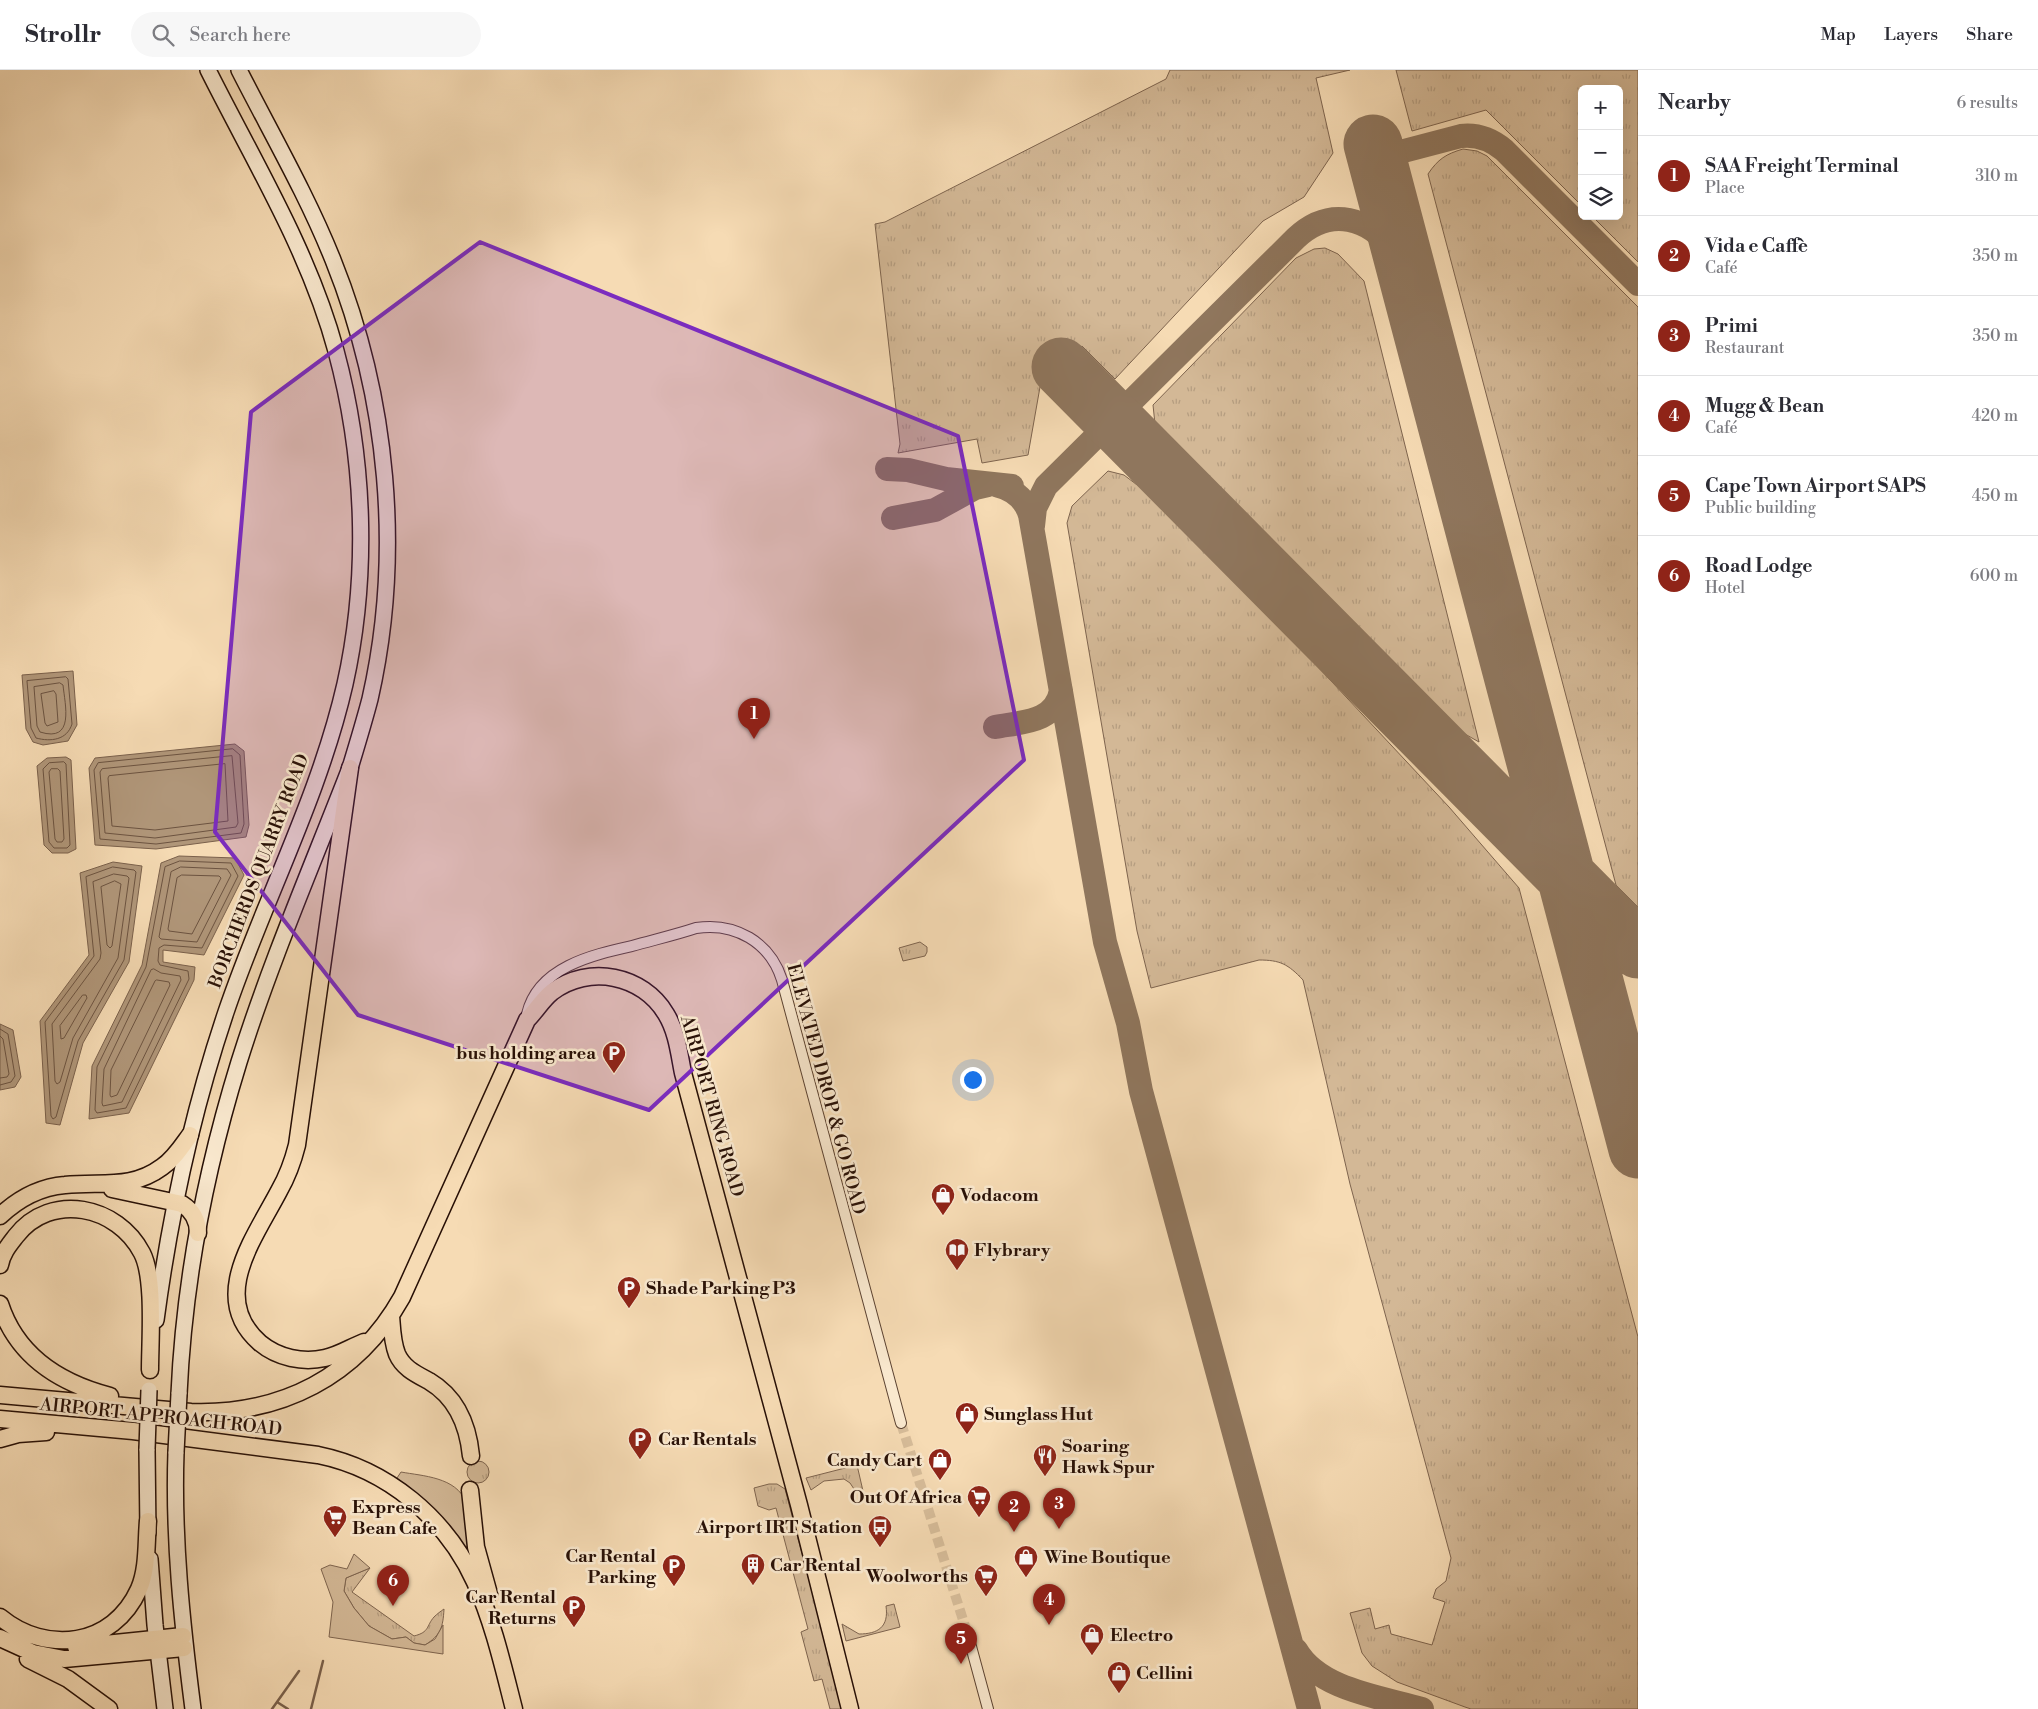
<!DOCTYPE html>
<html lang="en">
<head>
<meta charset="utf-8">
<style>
	:root { --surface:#fff; --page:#f7f7f7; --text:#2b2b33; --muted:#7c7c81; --line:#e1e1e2; --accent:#8f2418 }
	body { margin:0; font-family:"Libre Bodoni",serif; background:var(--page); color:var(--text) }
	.controls { position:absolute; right:15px; top:15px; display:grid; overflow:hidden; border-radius:8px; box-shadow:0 5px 20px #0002 }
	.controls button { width:45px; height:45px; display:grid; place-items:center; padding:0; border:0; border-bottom:1px solid var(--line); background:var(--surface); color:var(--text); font:25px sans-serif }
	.you { position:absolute; left:972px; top:1009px; width:18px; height:18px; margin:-12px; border:4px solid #fff; border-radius:50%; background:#1a73e8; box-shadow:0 0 0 8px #1a73e833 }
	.badge { display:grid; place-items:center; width:32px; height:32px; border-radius:50%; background:var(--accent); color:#fff; font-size:16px; font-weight:700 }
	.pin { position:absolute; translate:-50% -41px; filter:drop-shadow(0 1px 2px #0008) }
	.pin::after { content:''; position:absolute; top:26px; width:18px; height:15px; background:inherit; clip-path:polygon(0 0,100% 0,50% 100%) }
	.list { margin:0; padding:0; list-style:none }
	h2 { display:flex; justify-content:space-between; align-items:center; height:65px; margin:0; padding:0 20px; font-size:21px }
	h2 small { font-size:16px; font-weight:400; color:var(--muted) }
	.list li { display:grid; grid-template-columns:32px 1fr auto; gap:15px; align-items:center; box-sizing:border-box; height:80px; padding:0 20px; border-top:1px solid var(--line) }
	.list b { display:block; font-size:19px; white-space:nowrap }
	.list p { margin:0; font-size:16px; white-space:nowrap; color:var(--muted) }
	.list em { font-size:16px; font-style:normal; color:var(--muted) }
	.icon { flex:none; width:28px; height:28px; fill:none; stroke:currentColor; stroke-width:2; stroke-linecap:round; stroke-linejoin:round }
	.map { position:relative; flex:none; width:1638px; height:1639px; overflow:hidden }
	header { display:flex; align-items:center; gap:30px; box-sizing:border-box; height:70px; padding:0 25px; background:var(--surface); border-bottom:1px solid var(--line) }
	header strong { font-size:24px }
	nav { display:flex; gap:28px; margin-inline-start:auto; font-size:18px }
	.search { width:350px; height:45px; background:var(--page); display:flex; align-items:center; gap:12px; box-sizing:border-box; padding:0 18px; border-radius:28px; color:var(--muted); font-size:19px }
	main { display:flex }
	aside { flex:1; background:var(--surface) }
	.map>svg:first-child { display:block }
</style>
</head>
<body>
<header>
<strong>Strollr</strong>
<div class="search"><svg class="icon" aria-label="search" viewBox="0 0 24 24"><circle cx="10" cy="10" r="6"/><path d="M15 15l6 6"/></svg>Search here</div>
<nav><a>Map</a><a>Layers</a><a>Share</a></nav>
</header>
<main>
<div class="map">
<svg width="1638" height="1639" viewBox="0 0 1638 1639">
	<defs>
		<pattern id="grass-tufts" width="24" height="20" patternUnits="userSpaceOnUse" patternTransform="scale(1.25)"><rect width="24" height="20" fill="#d3b896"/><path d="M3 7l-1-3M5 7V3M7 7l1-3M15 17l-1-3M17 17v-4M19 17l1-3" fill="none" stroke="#b59d80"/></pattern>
	</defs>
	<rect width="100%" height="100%" fill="#f6dbb4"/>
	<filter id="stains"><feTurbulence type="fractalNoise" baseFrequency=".004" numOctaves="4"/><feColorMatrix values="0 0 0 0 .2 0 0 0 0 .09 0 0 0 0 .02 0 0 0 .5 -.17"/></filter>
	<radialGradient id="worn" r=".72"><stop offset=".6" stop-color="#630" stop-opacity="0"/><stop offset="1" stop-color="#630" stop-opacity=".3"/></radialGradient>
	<path fill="url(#grass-tufts)" stroke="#7e644e" d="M 1170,0 L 1350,0 L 1316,8 L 1333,83 L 1304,127 L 1263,151 L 1115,309 L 1082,276 L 1040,317 L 1028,385 L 982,393 L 977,369 L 898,383 L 900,374 L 875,154 L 885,152 L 1166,9 Z
		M 1396,0 L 1638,0 L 1638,192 L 1592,146 L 1619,146 L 1619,19 L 1582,19 L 1582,136 L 1486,40 L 1412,61 Z
		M 1463,79 L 1477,81 L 1487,86 L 1638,237 L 1638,837 L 1616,815 L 1428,104 C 1438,89 1446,84 1463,79 Z
		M 1325,178 L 1338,184 L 1364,211 L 1479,672 L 1465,664 L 1155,354 L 1153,335 L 1296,188 L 1314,179 Z
		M 1108,401 L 1124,405 L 1174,443 L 1449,737 L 1519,818 L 1638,1267 L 1638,1639 L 1471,1639 L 1465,1637 L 1397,1612 L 1372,1596 L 1362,1583 L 1350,1543 L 1370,1538 L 1375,1559 L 1389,1555 L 1391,1564 L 1432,1575 L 1445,1532 L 1433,1528 L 1436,1519 L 1446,1511 L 1451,1488 L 1350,1114 L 1303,910 C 1288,894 1280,890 1259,890 L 1151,918 L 1137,861 L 1067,453 L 1072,436 Z
		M 920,872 L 927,877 L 927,882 L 925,886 L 903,891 L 899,878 Z
		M467 1402a11 11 0 1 1 22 0a11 11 0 1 1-22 0Z
		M 857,1395 L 863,1421 L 856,1422 L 850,1413 L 844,1409 L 824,1411 L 811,1420 L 806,1408 Z
		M 769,1414 L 777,1414 L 785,1419 L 843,1639 L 830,1639 L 822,1609 L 814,1611 L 801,1562 L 808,1559 L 776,1438 L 769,1440 L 758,1436 L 754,1418 Z
		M 370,1498 L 352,1522 L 414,1566 C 430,1562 426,1556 434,1547 C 437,1544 441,1541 444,1539 C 443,1557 441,1565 425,1575 L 414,1573 L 406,1567 L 392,1569 L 369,1556 L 354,1538 L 344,1521 L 346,1508 Z
		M 894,1534 L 900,1557 L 846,1571 L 842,1554 L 859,1564 C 878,1564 889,1557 886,1536 Z"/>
	<path fill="#d3b896" stroke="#7e644e" d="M 401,1402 C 423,1406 456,1407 466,1432 C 471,1445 470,1465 472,1479 L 467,1483 L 442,1450 L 423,1429 L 397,1408 Z
		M 354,1484 L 370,1498 L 346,1508 L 344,1521 L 354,1538 L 369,1556 L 392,1569 L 406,1567 L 414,1573 L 425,1575 L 435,1569 L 443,1555 L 443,1584 L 329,1567 L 333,1532 L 321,1499 L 330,1495 L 347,1499 Z"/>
	<path fill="#b09679" stroke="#7a604b" d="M 73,601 L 77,655 L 68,671 L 43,675 L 33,672 L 26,659 L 22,605 Z
		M 235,674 L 244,681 L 249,755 L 246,767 L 156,779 L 95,775 L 89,698 L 95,688 Z
		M 66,687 L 71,690 L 76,779 L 68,783 L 52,783 L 44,775 L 37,696 L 47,688 Z
		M 179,786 L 235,788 L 244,805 L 204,885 L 163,880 L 163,892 L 195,897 L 194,910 L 129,1043 L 89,1049 L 92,996 L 142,895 L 161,793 Z
		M 113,792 L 142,796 L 129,892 L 83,973 L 60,1055 L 46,1053 L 40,951 L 89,885 L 80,803 Z
		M 0,954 L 13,960 L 21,1007 L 15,1017 L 0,1020 Z"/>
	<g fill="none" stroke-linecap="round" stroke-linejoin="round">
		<path stroke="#6c5340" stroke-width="1" d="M 66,607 L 68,609 L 72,654 C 67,670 51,672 36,668 L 31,658 L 27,611 Z
			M 60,613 L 63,615 C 65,635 75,673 40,662 L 37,656 L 34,617 Z
			M 54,621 L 56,624 L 58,652 L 47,656 L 45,653 L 41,624 Z
			M 233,679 L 240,685 L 244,754 L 241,763 L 156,774 L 100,769 L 94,700 L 98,693 Z
			M 232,686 L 238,753 L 236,757 L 155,768 L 105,763 L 100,702 L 102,699 Z
			M 64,692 L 66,694 L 70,775 L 67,778 L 54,778 L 49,772 L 43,699 L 49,693 Z
			M 225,694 L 228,751 L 155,760 L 112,756 L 108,708 L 109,706 Z
			M 58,699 L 60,701 L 64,769 L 62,772 L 57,772 L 55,769 L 49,702 L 51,699 Z
			M 180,791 L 231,793 L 238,806 L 202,878 L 164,875 L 159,878 L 158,891 L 160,895 L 188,901 L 189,909 L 126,1038 L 97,1043 L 95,1040 L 97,997 L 146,897 L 165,797 Z
			M 113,797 L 134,800 L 136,802 L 124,890 L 78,971 L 56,1047 L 53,1049 L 51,1046 L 45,952 L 94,886 L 86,807 Z
			M 181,797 L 227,799 L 231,805 L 197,872 L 161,869 L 159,867 L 171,802 Z
			M 114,804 L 127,806 L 129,808 L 118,888 L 73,968 L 60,1012 L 57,1014 L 55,1011 L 52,954 L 100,889 L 101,883 L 93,812 Z
			M 182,805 L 219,806 L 221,808 L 192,864 L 169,861 L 168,859 L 177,808 Z
			M 115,811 L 121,814 L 112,876 L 110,878 L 107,875 L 101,817 Z
			M 154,899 L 161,903 L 180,906 L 181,910 L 122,1032 L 103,1036 L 102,1033 L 104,999 L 151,900 Z
			M 157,910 L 169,912 L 170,915 L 117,1025 L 111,1027 L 110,1025 L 111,1000 L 155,911 Z
			M 83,925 L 86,925 L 87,928 L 64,968 L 61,969 L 60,956 Z
			M 0,959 L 8,964 L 15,1006 L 11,1012 L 0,1015
			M 0,966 L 3,969 L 9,1004 L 7,1007 L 0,1008"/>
		<path stroke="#7a604b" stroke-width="2.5" d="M 277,1632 L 288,1639
			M 272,1639 L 299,1601
			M 311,1639 L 323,1591"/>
		<path stroke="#8f765d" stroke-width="24" d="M 1377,88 L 1461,66 C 1478,64 1492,70 1504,80 L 1638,214
			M 887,399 L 908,400 L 946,409 L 1012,416
			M 996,415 C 1013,419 1025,428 1030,445 L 1105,872 L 1128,953 L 1141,1021 L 1309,1639
			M 893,448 L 935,440 L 975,418 L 988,415
			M 1033,456 L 1035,438 L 1046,416 L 1296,168 C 1311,154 1328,146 1349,150 C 1403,160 1414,233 1426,277
			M 995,657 C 1020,652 1056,653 1061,620
			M 1296,1580 C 1319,1620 1381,1627 1422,1639"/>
		<path stroke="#8f765d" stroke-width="59" d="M 1373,74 L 1638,1079
			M 1061,297 L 1638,879"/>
		<path stroke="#d7bd9a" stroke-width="10" stroke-dasharray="10 5" stroke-linecap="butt" d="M 901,1353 L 969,1569"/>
		<g stroke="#5c4332" stroke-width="12">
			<path id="minor" d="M 527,944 C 538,897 592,885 632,876 C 653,870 675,865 696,858 C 735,852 770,872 782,910 L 901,1353
				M 969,1569 L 988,1639"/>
		</g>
		<g stroke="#281006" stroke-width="18">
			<path id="secondary" d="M 156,1250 C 170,1145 192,1043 226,942 C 263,832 319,728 345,614 C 369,506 365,389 336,281 C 309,181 254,92 208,0
				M 179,1324 C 184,1212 206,1099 239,992 C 270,893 312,796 350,698 C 357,675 364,652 370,629 C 403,484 388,327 333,190 C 307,125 271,63 239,0
				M 147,1379 L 148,1463
				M 176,1382 C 173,1468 182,1553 193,1639
				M 150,1489 L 155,1555 L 165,1639"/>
		</g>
		<g stroke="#281006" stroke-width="19">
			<path id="primary" d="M 350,698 L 297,1075 C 293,1091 287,1107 279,1121 C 255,1167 208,1228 260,1273 C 278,1288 303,1293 325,1288 C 339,1285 351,1277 364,1272
				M 112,1119 L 182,1134 C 193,1141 198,1150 198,1163
				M 0,1146 C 18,1129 41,1117 65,1115 C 101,1111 131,1120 162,1097 C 174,1089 182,1076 190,1065
				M 0,1195 C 2,1183 9,1175 16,1166 C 51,1121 118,1136 142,1183 C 155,1208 150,1270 150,1300
				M 0,1234 C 17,1287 60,1313 110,1326
				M 391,1245 C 392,1258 392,1271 397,1284 C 403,1298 416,1304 429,1311 C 456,1327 468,1355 471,1386
				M 0,1325 L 191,1342 C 281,1345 357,1307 402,1227 L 527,950 C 536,941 542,930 552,922 C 589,894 643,905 666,944 C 677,962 679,983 683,1003 L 799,1435 L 850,1639
				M 0,1349 L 133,1361 L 318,1385 C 387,1399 446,1448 475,1512 C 493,1552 503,1596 514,1639
				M 0,1369 L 18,1364 L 46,1362
				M 470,1420 L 476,1477 L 489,1524
				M 0,1547 C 46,1585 113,1577 139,1519 C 148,1498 146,1473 148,1451
				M 0,1568 L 33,1583 L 64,1589 L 184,1578
				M 76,1577 L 183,1566
				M 28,1589 L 68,1609 L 109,1639"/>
		</g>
		<use href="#minor" stroke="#f9e8ce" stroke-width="10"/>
		<use href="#secondary" stroke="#f9e8ce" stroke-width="15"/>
		<use href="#primary" stroke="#f6dbb4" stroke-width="16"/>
		<g stroke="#281006" stroke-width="18" stroke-linecap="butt">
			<path id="secondary-bridge" d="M 147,1379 L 149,1320
				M 176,1382 L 179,1324"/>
		</g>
		<use href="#secondary-bridge" stroke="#f9e8ce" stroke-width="15"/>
	</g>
	<path fill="#7b2cbf" fill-opacity="0.2" stroke="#7b2cbf" stroke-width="4" stroke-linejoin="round" d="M 480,172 L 958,366 L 1024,690 L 649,1040 L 358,945 L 215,762 L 251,342 Z"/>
	<defs>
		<g id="parking-pin" transform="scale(1.25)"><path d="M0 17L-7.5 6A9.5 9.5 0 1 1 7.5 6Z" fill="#8f2418" stroke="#f9e8ce"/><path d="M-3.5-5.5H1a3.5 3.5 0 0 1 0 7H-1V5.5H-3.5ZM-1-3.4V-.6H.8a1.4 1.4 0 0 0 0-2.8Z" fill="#fff"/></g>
		<g id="shop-pin" transform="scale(1.25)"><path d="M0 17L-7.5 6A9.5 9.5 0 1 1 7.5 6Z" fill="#8f2418" stroke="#f9e8ce"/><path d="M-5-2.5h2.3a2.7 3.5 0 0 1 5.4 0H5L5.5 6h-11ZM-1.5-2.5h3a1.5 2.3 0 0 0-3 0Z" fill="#fff"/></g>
		<g id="library-pin" transform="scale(1.25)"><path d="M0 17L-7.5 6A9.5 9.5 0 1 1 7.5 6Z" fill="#8f2418" stroke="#f9e8ce"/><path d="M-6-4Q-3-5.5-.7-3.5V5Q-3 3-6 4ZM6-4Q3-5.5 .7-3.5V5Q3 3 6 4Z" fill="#fff"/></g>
		<g id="restaurant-pin" transform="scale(1.25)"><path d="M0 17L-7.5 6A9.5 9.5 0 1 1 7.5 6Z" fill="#8f2418" stroke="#f9e8ce"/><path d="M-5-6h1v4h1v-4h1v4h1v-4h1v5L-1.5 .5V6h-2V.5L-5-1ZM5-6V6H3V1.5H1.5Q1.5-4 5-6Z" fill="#fff"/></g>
		<g id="supermarket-pin" transform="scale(1.25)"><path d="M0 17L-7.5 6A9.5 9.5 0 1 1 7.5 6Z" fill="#8f2418" stroke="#f9e8ce"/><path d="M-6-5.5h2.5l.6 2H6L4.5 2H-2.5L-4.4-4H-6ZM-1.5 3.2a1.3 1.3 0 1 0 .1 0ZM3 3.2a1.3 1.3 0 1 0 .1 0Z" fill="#fff"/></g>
		<g id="bus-pin" transform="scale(1.25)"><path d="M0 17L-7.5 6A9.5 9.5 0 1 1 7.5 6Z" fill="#8f2418" stroke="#f9e8ce"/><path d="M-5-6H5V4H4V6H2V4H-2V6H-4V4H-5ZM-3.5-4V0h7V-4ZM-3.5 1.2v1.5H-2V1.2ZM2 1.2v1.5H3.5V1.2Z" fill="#fff"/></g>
		<g id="building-pin" transform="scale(1.25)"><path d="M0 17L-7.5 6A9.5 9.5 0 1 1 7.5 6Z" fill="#8f2418" stroke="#f9e8ce"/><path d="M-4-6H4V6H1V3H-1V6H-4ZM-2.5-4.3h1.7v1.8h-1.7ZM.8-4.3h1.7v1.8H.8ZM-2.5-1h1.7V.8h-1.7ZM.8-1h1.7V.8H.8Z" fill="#fff"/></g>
	</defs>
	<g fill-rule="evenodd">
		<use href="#parking-pin" x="614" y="983"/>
		<use href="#shop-pin" x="943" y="1125"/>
		<use href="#library-pin" x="957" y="1180"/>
		<use href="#parking-pin" x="629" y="1218"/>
		<use href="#shop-pin" x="967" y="1344"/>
		<use href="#parking-pin" x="640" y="1369"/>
		<use href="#restaurant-pin" x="1045" y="1386"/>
		<use href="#shop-pin" x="940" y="1390"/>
		<use href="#supermarket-pin" x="979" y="1427"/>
		<use href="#supermarket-pin" x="335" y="1447"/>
		<use href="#bus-pin" x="880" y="1457"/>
		<use href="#shop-pin" x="1026" y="1487"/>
		<use href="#building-pin" x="753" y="1495"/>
		<use href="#parking-pin" x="674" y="1496"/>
		<use href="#supermarket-pin" x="986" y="1506"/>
		<use href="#parking-pin" x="574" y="1537"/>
		<use href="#shop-pin" x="1092" y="1565"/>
		<use href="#shop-pin" x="1119" y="1603"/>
	</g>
	<g text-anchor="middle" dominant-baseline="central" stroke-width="5" stroke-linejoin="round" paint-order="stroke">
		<g font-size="18" fill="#281006" stroke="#f9e8ce">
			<text transform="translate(259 801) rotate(-69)">BORCHERDS QUARRY ROAD</text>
			<text transform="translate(826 1019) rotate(75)">ELEVATED DROP &amp; GO ROAD</text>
			<text transform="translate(712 1036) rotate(74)">AIRPORT RING ROAD</text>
			<text transform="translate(161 1347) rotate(6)">AIRPORT APPROACH ROAD</text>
		</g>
		<g font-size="18" font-weight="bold" fill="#281006" stroke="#f9e8ce" text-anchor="start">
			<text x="596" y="983" text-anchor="end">bus holding area</text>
			<text x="960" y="1125">Vodacom</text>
			<text x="974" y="1180">Flybrary</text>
			<text x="646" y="1218">Shade Parking P3</text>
			<text x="984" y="1344">Sunglass Hut</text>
			<text x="658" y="1369">Car Rentals</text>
			<text x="1062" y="1376">Soaring<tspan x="1062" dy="21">Hawk Spur</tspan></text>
			<text x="922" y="1390" text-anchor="end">Candy Cart</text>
			<text x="962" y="1427" text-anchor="end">Out Of Africa</text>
			<text x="352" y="1437">Express<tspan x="352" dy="21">Bean Cafe</tspan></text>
			<text x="862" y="1457" text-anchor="end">Airport IRT Station</text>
			<text x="656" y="1486" text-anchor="end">Car Rental<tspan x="656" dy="21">Parking</tspan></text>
			<text x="1044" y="1487">Wine Boutique</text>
			<text x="770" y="1495">Car Rental</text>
			<text x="968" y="1506" text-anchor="end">Woolworths</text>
			<text x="556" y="1527" text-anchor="end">Car Rental<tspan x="556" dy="21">Returns</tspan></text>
			<text x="1110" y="1565">Electro</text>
			<text x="1136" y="1603">Cellini</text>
		</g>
	</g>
	<rect width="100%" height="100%" filter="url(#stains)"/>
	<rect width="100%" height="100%" fill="url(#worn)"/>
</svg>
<div class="controls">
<button>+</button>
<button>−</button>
<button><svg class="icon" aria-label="layers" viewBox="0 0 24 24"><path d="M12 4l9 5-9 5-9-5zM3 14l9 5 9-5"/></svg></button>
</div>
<div class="you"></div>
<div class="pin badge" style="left:754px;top:669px">1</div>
<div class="pin badge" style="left:1014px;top:1462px">2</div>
<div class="pin badge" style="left:1059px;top:1459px">3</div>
<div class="pin badge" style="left:1049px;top:1555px">4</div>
<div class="pin badge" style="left:961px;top:1594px">5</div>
<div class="pin badge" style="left:393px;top:1536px">6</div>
</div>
<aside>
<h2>Nearby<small>6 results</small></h2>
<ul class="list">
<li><span class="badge">1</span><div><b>SAA Freight Terminal</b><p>Place</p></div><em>310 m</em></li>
<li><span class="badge">2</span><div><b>Vida e Caffè</b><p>Café</p></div><em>350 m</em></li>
<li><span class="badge">3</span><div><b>Primi</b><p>Restaurant</p></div><em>350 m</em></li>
<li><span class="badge">4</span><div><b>Mugg &amp; Bean</b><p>Café</p></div><em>420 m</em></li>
<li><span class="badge">5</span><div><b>Cape Town Airport SAPS</b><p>Public building</p></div><em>450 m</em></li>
<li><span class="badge">6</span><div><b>Road Lodge</b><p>Hotel</p></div><em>600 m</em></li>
</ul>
</aside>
</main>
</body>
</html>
